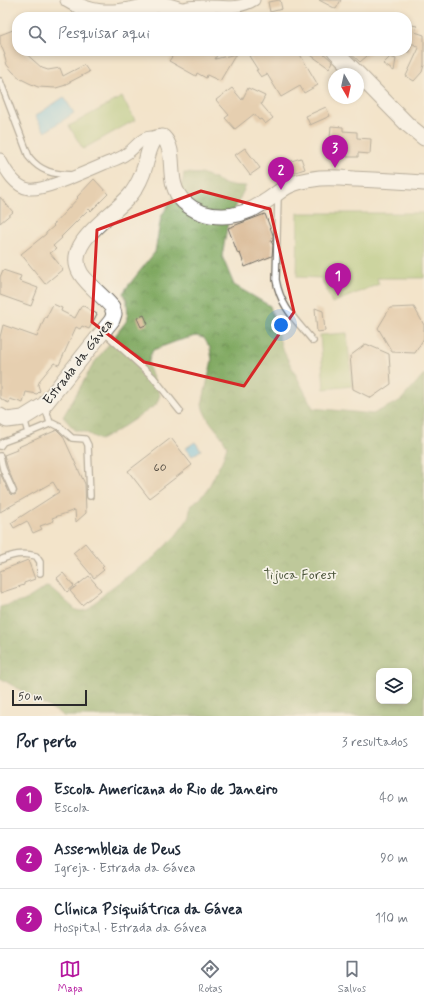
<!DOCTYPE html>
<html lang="pt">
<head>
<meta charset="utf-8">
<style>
	:root { --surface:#fff; --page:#f6f6f7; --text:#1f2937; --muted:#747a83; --line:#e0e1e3; --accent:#b5179e }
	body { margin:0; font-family:Mynerve,sans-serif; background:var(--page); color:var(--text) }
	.controls { position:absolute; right:12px; bottom:12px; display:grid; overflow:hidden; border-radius:8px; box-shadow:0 2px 6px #0003 }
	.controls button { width:36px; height:36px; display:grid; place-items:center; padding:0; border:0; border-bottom:1px solid var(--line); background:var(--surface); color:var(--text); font:20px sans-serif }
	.compass { position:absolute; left:328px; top:68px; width:36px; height:36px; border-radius:50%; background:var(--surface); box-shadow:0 2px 6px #0003; rotate:171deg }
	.scale { position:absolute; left:12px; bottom:10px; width:75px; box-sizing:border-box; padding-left:4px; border:2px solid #2b2b2b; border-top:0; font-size:11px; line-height:14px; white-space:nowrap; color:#2b2b2b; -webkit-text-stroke:3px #f7f3e8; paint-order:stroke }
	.you { position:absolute; left:281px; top:325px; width:14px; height:14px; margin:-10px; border:3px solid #fff; border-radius:50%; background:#1a73e8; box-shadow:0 0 0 6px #1a73e833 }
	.badge { display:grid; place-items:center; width:26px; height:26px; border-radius:50%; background:var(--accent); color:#fff; font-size:13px; font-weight:700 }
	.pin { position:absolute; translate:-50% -33px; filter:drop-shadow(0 1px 2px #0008) }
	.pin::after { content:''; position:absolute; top:21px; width:14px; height:12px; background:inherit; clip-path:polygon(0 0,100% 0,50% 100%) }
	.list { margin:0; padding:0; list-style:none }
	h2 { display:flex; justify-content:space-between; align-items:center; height:52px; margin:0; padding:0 16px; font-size:17px }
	h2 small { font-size:13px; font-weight:400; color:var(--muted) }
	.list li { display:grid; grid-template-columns:26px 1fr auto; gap:12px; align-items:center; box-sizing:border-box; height:60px; padding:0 16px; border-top:1px solid var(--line) }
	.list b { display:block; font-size:15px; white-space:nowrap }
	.list p { margin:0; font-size:13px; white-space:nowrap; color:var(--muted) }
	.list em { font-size:13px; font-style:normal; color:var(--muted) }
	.icon { flex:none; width:22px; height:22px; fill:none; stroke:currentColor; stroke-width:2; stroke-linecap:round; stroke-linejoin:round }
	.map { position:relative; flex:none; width:424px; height:716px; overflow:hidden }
	.search { position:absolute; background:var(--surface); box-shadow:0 2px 6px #0003; left:12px; right:12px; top:12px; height:44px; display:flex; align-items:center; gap:10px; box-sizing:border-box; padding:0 14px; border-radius:16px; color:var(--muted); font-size:15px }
	.sheet { height:232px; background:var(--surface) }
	nav { display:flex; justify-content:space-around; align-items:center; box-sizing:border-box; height:56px; border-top:1px solid var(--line); background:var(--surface); font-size:11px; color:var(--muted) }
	nav a { display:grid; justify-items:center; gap:2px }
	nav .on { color:var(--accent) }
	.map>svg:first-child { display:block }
</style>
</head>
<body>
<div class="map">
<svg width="424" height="716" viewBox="0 0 424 716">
	<defs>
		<pattern id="forest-crowns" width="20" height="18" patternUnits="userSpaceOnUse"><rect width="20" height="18" fill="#7ea75e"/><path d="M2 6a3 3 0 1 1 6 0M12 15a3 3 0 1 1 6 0" fill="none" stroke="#67884e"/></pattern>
	</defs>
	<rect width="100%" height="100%" fill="#f7f3e8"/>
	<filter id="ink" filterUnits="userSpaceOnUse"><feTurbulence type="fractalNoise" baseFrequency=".025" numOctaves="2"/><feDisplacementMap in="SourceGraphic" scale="8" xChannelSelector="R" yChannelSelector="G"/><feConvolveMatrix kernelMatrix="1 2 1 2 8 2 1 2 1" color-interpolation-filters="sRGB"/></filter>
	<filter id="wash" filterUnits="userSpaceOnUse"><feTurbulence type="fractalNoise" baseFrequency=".012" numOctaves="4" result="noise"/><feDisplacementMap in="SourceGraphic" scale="16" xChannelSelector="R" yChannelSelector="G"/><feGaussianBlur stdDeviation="0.9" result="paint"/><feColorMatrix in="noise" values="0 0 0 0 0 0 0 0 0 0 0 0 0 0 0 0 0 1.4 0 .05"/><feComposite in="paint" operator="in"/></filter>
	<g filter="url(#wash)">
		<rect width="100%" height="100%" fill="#f3e4cb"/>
		<path fill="#9ec16a" stroke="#64764a" d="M 122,97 L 135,120 L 83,149 L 69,126 Z
			M 298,213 L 424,213 L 424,278 L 377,278 L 379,284 L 332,303 L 321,278 L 297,277 Z
			M 347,333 L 352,386 L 324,389 L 320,335 Z"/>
		<path fill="url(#forest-crowns)" stroke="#546944" fill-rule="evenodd" d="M 184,173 L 204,174 L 227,185 L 246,186 L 228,222 L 222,256 L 234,285 L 270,306 L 282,348 L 313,408 L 373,414 L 401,400 L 424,374 L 424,716 L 64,716 L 0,678 L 0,607 L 24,601 L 46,587 L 51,588 L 76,610 L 81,611 L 87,610 L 111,588 L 153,558 L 177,534 L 188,519 L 191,506 L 206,492 L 222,461 L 227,446 C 221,432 205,421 202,405 L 212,360 L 210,348 L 204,338 L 196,336 L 177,341 L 153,350 L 150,356 L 148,365 L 160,395 L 156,405 L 112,434 L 100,440 L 85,432 L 75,430 L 63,417 L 94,363 L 128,319 L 127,300 L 123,293 L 128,286 L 155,252 L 161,217 L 183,181 ZM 379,671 L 409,671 L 409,701 L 379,701 Z"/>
		<path fill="#6bc3e9" stroke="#4b778a" d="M 64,97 L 74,113 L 45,132 L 35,116 Z
			M 195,442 L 201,450 L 192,456 L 186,448 Z"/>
		<g id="blocks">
			<path fill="#d8b690" d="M 280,0 L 282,9 L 270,12 L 268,2 Z
				M 319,0 L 341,0 L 336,9 Z
				M 407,24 L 417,26 L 415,32 L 424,35 L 424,65 L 422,72 L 414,81 L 406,76 L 419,48 L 412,43 L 409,52 L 407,52 Z
				M 13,30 L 17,41 L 17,51 L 23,51 L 42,68 L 48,70 L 60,68 L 63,76 L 84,65 L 89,72 L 66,84 L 66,85 L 56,88 L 38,87 L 29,83 L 21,79 L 13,72 L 7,65 L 4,55 L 5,55 L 0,43 L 0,35 Z
				M 176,51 L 219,51 L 215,59 L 236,54 L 220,81 L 207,75 L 206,78 L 197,73 L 196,76 L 169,61 Z
				M 258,51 L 298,51 L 318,85 L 304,93 L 300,86 L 281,97 L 267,74 L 261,77 L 256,70 L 258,70 L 249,56 Z
				M 305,51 L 321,51 L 333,62 L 329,68 Z
				M 348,51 L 373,51 L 360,62 Z
				M 390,57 L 396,59 L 394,71 L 383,64 Z
				M 232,88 L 242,100 L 248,88 L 265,96 L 261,104 L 273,118 L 265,124 L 261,119 L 259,120 L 254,114 L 235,129 L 225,118 L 229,115 L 216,100 Z
				M 326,107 L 330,116 L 310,125 L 306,116 Z
				M 331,126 L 343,127 L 343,131 L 357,132 L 357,138 L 371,139 L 370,154 L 358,153 L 358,157 L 347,157 L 347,152 L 329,151 Z
				M 245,148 L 260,168 L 250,175 L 235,155 Z
				M 301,158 L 305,169 L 292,173 L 288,162 Z
				M 94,179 L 108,194 L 91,211 L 89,209 L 61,237 L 62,238 L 53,246 L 56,249 L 50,253 L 63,269 L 45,284 L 21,254 L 46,234 L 46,233 L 54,226 L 53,225 L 78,198 L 77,197 Z
				M 0,197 L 13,212 L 0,223 Z
				M 265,214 L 273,235 L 273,241 L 271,241 L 273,245 L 272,256 L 245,267 L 240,253 L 238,254 L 228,228 Z
				M 3,270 L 21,276 L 19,281 L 38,288 L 31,306 L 0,295 L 0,277 Z
				M 53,304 L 62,308 L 61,311 L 75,318 L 82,305 L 97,314 L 89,329 L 82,326 L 80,329 L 76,327 L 59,365 L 54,363 L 40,380 L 38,385 L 40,391 L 37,394 L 26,392 L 23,403 L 10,399 L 9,403 L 2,400 L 2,399 L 0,398 L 0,337 L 3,325 L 37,337 L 45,317 L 46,318 Z
				M 414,307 L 424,325 L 424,338 L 415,353 L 392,352 L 378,328 L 390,308 Z
				M 315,308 L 323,311 L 325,331 L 317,332 Z
				M 144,315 L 148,324 L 141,327 L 137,318 Z
				M 366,344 L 389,354 L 391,384 L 371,398 L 353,389 L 350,356 Z
				M 57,430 L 63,436 L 85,484 L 86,513 L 76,522 L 75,510 L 52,518 L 54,521 L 40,526 L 42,529 L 33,533 L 27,521 L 14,528 L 11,523 L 59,492 L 53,482 L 0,512 L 0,473 L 10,494 L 15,495 L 17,491 L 8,469 L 4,455 L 17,450 L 16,448 Z
				M 171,438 L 192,465 L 149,498 L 128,471 Z
				M 85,543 L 104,566 L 102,568 L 104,570 L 94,578 L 73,553 Z
				M 28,560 L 35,579 L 24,583 L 24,585 L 0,593 L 0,571 Z
				M 63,573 L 74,586 L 67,592 L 57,578 Z
				M 89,576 L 101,590 L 82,605 L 70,591 Z"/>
		</g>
	</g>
	<g filter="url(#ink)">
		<use href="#blocks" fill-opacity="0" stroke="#716c63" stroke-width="1"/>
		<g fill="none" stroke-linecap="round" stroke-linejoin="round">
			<g stroke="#716c63" stroke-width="8">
				<path id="lane" d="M 0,81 L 29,157 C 41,172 53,174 72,175
					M 278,196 L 276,280 C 281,308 296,320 313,341
					M 104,332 L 153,377 L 180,411
					M 45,406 L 50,423
					M 24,418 L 28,433 L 52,423 L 60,427 L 72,438 L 85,439 L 88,445 L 90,496
					M 0,446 L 3,442 L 28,433
					M 0,456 L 3,469 L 13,491
					M 0,560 C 12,555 22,552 36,556 L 40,562 L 40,573"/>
			</g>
			<g stroke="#716c63" stroke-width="13">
				<path id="street" d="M 178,9 C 186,7 193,6 201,6 C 219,5 237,11 254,0
					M 0,159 C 6,171 15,187 29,189 C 45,191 87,171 104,164 C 111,161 120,159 126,154 C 136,148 143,133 156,138"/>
			</g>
			<g stroke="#716c63" stroke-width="17">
				<path id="secondary" d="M 68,0 C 90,14 109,14 134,9 C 143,7 152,5 162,5 C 174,6 186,12 197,17
					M 335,51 L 358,74
					M 358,74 L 408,125 L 424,138
					M 0,416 L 7,420 L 23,418 L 44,405 L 112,320 L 114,314 L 112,307 C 103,296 89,286 81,274 C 61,242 117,214 132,193 C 138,185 142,176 145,166 C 148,156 149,145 156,138 L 163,137 C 179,153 163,182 184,202 C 206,222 239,219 263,203 C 272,198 279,191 288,186 C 295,182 312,179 320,178 C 331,177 343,178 354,179 C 377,180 401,181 424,183"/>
			</g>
			<use href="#lane" stroke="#fff" stroke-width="5.5"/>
			<use href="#street" stroke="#fff" stroke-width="11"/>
			<use href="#secondary" stroke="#fff" stroke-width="15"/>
		</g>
	</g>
	<path d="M0 0H424V716H0ZM 201,191 L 270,209 L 294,312 L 244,386 L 144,362 L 92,322 L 97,230 Z" fill="#f3e4cb" fill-opacity=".55" fill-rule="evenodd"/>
	<path fill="none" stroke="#d62828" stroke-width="3" stroke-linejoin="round" d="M 201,191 L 270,209 L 294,312 L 244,386 L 144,362 L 92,322 L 97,230 Z"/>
	<g text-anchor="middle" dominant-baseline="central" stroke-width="3.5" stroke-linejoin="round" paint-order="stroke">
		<g font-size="12" fill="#564e44">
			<text x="160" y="468">60</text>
		</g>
		<g font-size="14" fill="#2b2b2b" stroke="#f7f3e8">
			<text transform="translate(78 362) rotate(-52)">Estrada da Gávea</text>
		</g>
		<g font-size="14" fill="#4e583e" stroke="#f7f3e8">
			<text x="300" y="575">Tijuca Forest</text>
		</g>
	</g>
</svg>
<div class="controls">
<button><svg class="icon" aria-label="layers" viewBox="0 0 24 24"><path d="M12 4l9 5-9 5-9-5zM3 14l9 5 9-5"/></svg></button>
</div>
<svg class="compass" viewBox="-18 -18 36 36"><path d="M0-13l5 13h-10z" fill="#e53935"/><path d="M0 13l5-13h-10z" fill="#747a83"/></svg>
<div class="scale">50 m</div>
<div class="you"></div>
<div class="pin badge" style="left:338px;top:296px">1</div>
<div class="pin badge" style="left:281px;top:190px">2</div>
<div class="pin badge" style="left:335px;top:168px">3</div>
<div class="search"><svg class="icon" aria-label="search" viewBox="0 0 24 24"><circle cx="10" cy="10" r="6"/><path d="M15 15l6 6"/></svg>Pesquisar aqui</div>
</div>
<section class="sheet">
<h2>Por perto<small>3 resultados</small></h2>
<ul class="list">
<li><span class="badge">1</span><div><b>Escola Americana do Rio de Janeiro</b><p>Escola</p></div><em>40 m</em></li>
<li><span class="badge">2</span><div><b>Assembleia de Deus</b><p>Igreja · Estrada da Gávea</p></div><em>90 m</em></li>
<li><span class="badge">3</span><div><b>Clínica Psiquiátrica da Gávea</b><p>Hospital · Estrada da Gávea</p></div><em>110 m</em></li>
</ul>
</section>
<nav>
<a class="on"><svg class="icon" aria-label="map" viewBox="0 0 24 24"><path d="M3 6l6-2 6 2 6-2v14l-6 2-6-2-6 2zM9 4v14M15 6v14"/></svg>Mapa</a>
<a><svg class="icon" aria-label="directions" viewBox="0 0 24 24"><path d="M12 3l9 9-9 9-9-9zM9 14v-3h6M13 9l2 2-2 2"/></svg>Rotas</a>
<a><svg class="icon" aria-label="saved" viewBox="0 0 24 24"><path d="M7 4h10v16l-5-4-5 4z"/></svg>Salvos</a>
</nav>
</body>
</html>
